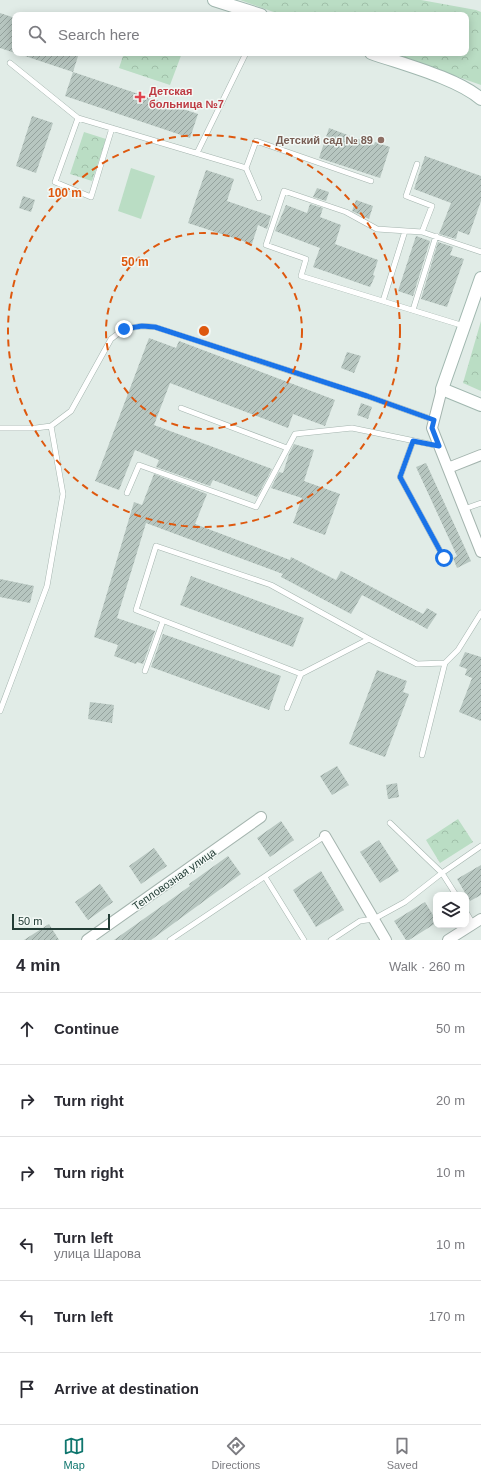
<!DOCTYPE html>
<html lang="en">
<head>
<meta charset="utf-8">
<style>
	:root { --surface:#fff; --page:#f7f7f7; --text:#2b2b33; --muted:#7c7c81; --line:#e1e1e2; --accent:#0f766e }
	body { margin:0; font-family:Helvetica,sans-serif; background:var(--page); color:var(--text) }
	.controls { position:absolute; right:12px; bottom:12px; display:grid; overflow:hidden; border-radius:8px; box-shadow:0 2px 10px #0003 }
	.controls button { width:36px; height:36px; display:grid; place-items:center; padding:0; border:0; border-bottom:1px solid var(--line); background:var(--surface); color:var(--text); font:20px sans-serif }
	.scale { position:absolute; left:12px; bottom:10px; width:98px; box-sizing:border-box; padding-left:4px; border:2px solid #223c35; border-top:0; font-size:11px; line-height:14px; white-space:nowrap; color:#223c35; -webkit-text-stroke:3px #f2f8f5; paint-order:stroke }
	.stop { position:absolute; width:12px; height:12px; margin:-9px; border:3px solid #1a73e8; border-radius:50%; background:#fff }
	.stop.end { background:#1a73e8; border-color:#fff; box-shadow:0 1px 4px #0008 }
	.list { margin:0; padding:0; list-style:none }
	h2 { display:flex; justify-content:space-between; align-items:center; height:52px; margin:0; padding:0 16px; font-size:17px }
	h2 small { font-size:13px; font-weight:400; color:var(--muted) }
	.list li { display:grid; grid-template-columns:26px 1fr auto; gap:12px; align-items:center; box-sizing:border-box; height:72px; padding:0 16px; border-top:1px solid var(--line) }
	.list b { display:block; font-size:15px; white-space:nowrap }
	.list p { margin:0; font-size:13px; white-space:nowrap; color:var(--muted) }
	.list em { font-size:13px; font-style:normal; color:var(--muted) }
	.icon { flex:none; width:22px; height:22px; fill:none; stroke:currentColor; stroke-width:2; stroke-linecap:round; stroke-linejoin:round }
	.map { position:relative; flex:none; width:481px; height:940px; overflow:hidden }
	.search { position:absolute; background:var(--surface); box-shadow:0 2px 10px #0003; left:12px; right:12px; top:12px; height:44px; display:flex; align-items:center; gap:10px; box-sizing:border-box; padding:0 14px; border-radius:8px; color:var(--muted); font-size:15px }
	.sheet { height:484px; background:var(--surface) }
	nav { display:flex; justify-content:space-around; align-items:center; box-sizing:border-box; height:56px; border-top:1px solid var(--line); background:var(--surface); font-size:11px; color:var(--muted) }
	nav a { display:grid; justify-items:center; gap:2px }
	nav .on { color:var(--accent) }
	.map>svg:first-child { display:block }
</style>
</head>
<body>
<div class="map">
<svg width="481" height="940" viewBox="0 0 481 940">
	<defs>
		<pattern id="forest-crowns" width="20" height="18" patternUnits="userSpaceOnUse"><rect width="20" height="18" fill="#baddc4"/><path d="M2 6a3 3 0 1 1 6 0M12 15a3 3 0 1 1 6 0" fill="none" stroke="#a0bfa9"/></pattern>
		<pattern id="building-hatch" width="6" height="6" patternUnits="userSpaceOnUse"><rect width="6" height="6" fill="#b7c6c0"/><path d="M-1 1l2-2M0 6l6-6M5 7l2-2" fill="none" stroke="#94a29d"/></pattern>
	</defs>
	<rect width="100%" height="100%" fill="#e1ece7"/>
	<path fill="#baddc4" d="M 131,168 L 155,176 L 141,219 L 118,211 Z"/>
	<path fill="url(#forest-crowns)" d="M 240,0 L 421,0 L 476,10 L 481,12 L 481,85 L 390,53 L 466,53 L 466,15 L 282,15 Z
		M 124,53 L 182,53 L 170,85 L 119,68 Z
		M 84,132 L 106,139 L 92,181 L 70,174 Z
		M 481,321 L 481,391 L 463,383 Z
		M 458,819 L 473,842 L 440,863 L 426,840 Z"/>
	<path fill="url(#building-hatch)" d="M 0,13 L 15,18 L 15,53 L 0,48 Z
		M 23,53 L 79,53 L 73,72 L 22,55 Z
		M 73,72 L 198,114 L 190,138 L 65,96 Z
		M 32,116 L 53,123 L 36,173 L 16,166 Z
		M 329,128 L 374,145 L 375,142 L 390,147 L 380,178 L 319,158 Z
		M 425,156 L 481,176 L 481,201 L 469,235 L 458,231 L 456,239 L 439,234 L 451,203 L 414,189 Z
		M 206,170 L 234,179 L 227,201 L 271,216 L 267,229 L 258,225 L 252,244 L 188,223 Z
		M 317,188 L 329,192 L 326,201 L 313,197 Z
		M 23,196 L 35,200 L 31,212 L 19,208 Z
		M 356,200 L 373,206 L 369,219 L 352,211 Z
		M 310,204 L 323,208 L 320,217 L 341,225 L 335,244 L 378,260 L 373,275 L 375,276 L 370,287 L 313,267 L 320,248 L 275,231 L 286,205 L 307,213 Z
		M 416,236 L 430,241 L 413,296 L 398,291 Z
		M 438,242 L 453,247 L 450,255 L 464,259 L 447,307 L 421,299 Z
		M 149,338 L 176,348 L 179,341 L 335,400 L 325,426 L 293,414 L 288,428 L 170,383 L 154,425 L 272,469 L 257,497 L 213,480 L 210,486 L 156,467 L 159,460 L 135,450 L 119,490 L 95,481 Z
		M 347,352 L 361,356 L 354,373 L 341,368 Z
		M 361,403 L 372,407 L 368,419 L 357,415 Z
		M 294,444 L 314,450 L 304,481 L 340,494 L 325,535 L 293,523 L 302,498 L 271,488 L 279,472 L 283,473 L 289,454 Z
		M 426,463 L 471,561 L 457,568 L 453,558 L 457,556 L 416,467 Z
		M 154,474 L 207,494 L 195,524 L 290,560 L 291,557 L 336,580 L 341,571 L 423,614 L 427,608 L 437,614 L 427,629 L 411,620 L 411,621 L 362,595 L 351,614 L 281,577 L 283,574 L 146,523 L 117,618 L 155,631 L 143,664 L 137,662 L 136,664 L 114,656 L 118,645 L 94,637 L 134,502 L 142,505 Z
		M 191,576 L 304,618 L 293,647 L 180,605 Z
		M 0,579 L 34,586 L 30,603 L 0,597 Z
		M 163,634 L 281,676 L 269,710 L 151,667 Z
		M 465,652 L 481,657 L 481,721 L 459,712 L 472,678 L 465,675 L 467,669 L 459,666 Z
		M 377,670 L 407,681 L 403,692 L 409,694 L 385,757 L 349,744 Z
		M 90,702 L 114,705 L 112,723 L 88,719 Z
		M 337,766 L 349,785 L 332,795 L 320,776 Z
		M 397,783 L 399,797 L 388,799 L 386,785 Z
		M 281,821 L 294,840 L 270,857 L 257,838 Z
		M 379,840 L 399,871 L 380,883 L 360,852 Z
		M 154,848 L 167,866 L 141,884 L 129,866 Z
		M 228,856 L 241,874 L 151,940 L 114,940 L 190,886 L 189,884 Z
		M 481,865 L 481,895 L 470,901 L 457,879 Z
		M 321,871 L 344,910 L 316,927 L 293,890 Z
		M 100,884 L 113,902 L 88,920 L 75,902 Z
		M 425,902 L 436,920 L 436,923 L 409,940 L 406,940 L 394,921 Z
		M 49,924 L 59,940 L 24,940 Z"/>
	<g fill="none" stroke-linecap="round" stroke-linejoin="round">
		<g stroke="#a4b4ae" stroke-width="6">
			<path id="lane" d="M 10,63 L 78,118 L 246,168 L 259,198
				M 78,118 L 55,182 L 91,197 L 112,128
				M 197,153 L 246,53
				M 417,164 L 406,196 L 432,206 L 422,232
				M 246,168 L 256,141 L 371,181
				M 383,301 L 405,231
				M 413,310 L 436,236
				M 464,326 L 301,276 L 306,259 L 266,245 L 284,191 L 346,212 L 377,229 L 422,232 L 481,252
				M 181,408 L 287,448
				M 0,428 L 36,428 L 51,426 L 71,411 L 111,339 L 124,329 L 142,326 L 155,327 L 367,396 L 434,420
				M 413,441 L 400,477 L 444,558
				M 127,493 L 139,465 L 256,507 L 295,434 L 352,428 L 439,446
				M 464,509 L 481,503
				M 369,639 L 301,674 L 136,610 L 156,546 L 271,585 L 369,639 L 417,664 L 445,663 L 458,650 L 481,613
				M 145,671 L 163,621
				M 287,708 L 301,674
				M 0,711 L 47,586 L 63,494 L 51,426
				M 422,755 L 445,663
				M 390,823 L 442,873 L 456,895
				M 265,877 L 304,940
				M 466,912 L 473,924
				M 170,940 L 325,836
				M 331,940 L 360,921 L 374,919 L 405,902 L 442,873 L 481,846"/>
		</g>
		<g stroke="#a4b4ae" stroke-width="12">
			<path id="street" d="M 442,389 L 432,428 L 481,552
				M 448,468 L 481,455
				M 325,836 L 386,940
				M 87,940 L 261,817
				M 448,940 L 481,919"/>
		</g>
		<g stroke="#a0b7af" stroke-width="14">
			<path id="secondary" d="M 214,0 L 261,15
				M 371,53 C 402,64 457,78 481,99
				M 481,278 L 442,389 L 481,405"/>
		</g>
		<use href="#lane" stroke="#fff" stroke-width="5"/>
		<use href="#street" stroke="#fff" stroke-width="10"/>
		<use href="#secondary" stroke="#fff" stroke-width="12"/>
	</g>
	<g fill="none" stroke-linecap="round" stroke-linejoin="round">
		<path stroke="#1a73e8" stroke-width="5" d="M 124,329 L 142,326 L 155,327 L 367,396 L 434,420 L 432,428 L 439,446 L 413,441 L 400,477 L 444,558"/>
	</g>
	<g fill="none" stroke="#de580e" stroke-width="2" stroke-dasharray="7 5">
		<circle cx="204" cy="331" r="98"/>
		<circle cx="204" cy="331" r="196"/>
	</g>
	<path fill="#e0444e" stroke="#f2f8f5" stroke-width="1.5" d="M138 91h4v4h4v4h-4v4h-4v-4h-4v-4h4z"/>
	<circle fill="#8d6e63" stroke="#f2f8f5" stroke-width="1.5" cx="381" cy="140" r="4"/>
	<g text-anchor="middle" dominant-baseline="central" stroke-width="3" stroke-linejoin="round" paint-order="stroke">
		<g font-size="11" font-weight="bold" fill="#be3a42" stroke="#f2f8f5" text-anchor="start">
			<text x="149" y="91">Детская<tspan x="149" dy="13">больница №7</tspan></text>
		</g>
		<g font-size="11" font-weight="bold" fill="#785e54" stroke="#f2f8f5" text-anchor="end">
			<text x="373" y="140">Детский сад № 89</text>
		</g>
		<g font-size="11" fill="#223c35" stroke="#f2f8f5">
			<text transform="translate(174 879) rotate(-35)">Тепловозная улица</text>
		</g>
	</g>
	<circle cx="204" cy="331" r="6" fill="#de580e" stroke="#f2f8f5" stroke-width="2"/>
	<g font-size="12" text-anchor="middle" font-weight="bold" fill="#de580e" stroke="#f2f8f5" stroke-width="3" stroke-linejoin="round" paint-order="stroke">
		<text x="65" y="197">100 m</text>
		<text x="135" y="266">50 m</text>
	</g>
</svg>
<div class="controls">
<button><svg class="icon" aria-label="layers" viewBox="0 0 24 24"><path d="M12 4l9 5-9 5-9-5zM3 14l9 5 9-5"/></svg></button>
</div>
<div class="scale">50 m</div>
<div class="stop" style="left:444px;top:558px"></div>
<div class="stop end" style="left:124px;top:329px"></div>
<div class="search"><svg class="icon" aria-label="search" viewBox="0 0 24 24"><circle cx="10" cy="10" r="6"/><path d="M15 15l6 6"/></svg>Search here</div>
</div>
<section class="sheet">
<h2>4 min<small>Walk · 260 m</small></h2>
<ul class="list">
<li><svg class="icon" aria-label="ahead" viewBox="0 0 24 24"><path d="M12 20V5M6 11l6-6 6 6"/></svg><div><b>Continue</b></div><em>50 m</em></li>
<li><svg class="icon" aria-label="right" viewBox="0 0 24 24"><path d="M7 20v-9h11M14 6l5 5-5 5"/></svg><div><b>Turn right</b></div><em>20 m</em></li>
<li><svg class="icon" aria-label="right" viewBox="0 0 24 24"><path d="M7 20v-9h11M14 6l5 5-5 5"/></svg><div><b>Turn right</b></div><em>10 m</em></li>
<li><svg class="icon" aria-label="left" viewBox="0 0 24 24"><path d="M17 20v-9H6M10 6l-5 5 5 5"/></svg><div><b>Turn left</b><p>улица Шарова</p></div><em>10 m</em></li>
<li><svg class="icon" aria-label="left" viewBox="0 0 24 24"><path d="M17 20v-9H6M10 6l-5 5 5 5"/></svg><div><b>Turn left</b></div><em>170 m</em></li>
<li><svg class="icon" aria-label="arrive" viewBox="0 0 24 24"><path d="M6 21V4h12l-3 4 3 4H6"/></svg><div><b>Arrive at destination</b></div></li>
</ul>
</section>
<nav>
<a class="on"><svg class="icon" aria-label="map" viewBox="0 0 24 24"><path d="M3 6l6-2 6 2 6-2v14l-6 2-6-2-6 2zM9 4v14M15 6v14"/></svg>Map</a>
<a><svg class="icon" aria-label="directions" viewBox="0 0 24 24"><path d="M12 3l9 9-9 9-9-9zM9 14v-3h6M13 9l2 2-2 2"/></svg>Directions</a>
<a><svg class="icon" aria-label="saved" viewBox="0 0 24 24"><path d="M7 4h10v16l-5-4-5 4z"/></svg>Saved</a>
</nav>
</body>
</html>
